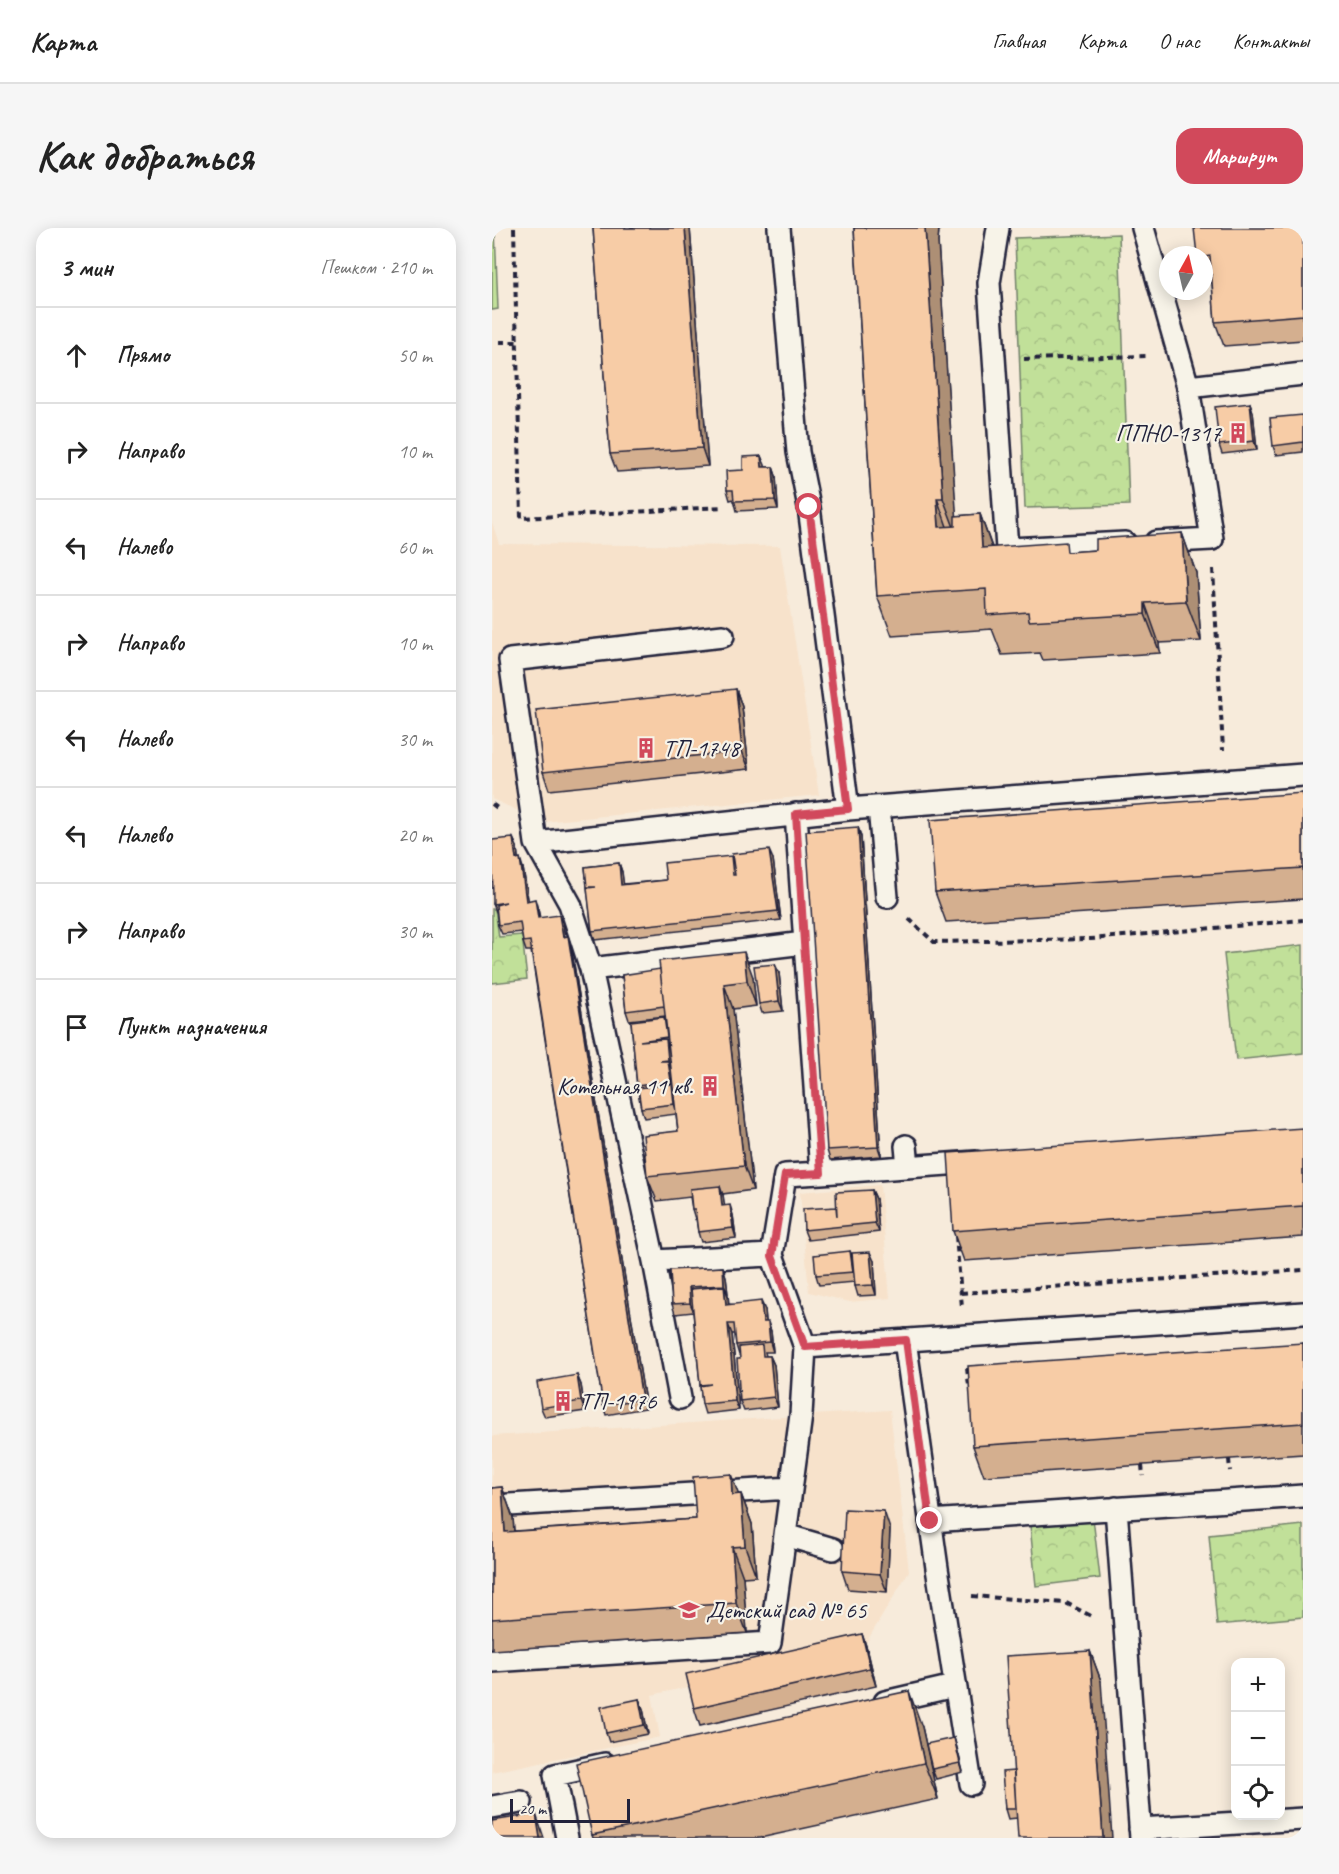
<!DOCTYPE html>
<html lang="ru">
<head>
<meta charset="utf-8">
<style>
	:root { --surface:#fff; --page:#f6f6f6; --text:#222; --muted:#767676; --line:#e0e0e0; --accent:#d1495b }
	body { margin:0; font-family:Caveat,sans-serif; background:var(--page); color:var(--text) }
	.controls { position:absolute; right:18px; bottom:18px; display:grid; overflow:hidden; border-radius:12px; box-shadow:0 3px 15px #0003 }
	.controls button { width:54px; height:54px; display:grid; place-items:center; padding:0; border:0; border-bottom:2px solid var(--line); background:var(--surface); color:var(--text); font:30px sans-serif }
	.compass { position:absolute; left:667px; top:18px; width:54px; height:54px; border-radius:50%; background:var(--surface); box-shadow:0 3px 15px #0003; rotate:8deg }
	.scale { position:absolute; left:18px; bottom:15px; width:120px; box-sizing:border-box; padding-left:6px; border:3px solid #22223b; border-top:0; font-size:16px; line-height:21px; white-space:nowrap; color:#22223b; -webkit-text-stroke:4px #f7f3e8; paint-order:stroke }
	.stop { position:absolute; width:18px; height:18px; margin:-14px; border:4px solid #d1495b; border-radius:50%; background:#fff }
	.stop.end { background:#d1495b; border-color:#fff; box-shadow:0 2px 6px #0008 }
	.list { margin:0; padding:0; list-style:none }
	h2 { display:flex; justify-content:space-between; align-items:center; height:78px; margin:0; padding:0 24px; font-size:26px }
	h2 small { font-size:20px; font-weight:400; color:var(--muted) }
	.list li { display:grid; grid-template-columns:39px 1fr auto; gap:18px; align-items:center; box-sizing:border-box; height:96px; padding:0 24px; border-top:2px solid var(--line) }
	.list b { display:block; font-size:22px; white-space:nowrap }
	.list em { font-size:20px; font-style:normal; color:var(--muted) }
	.icon { flex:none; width:33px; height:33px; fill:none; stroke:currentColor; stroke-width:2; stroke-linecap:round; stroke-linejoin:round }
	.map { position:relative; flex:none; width:811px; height:1610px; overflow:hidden; border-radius:18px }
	header { display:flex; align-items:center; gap:36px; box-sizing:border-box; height:84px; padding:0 30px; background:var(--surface); border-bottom:2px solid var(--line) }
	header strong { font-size:28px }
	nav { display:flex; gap:33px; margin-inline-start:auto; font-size:21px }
	.intro { display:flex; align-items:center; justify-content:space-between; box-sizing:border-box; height:144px; padding:0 36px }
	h1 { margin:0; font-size:42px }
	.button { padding:15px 27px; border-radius:18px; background:var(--accent); color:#fff; font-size:21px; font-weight:700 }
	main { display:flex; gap:36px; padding:0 36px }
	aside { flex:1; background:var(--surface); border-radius:18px; box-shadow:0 3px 15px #0003 }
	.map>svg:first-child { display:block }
</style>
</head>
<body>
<header>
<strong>Карта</strong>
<nav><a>Главная</a><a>Карта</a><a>О нас</a><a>Контакты</a></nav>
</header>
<div class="intro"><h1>Как добраться</h1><a class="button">Маршрут</a></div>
<main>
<aside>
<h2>3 мин<small>Пешком · 210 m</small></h2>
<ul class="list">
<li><svg class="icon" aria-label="ahead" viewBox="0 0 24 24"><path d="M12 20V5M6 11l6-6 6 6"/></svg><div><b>Прямо</b></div><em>50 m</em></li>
<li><svg class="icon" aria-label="right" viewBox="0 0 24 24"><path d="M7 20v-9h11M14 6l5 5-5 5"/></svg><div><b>Направо</b></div><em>10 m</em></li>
<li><svg class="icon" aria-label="left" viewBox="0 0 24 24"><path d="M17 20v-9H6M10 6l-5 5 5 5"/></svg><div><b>Налево</b></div><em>60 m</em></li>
<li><svg class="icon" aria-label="right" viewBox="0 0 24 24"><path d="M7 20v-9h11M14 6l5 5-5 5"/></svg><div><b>Направо</b></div><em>10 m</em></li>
<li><svg class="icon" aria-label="left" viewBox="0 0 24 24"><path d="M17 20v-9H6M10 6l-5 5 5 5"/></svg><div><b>Налево</b></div><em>30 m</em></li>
<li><svg class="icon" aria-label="left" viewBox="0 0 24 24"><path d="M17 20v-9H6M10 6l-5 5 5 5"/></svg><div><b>Налево</b></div><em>20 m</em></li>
<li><svg class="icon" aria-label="right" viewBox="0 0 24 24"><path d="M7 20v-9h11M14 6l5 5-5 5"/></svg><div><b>Направо</b></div><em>30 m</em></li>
<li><svg class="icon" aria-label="arrive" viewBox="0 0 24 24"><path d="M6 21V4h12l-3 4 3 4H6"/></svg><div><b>Пункт назначения</b></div></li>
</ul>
</aside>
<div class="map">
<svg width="811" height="1610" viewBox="0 0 811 1610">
	<defs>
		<pattern id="forest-crowns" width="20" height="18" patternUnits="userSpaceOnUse" patternTransform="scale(1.5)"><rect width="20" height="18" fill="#c1e099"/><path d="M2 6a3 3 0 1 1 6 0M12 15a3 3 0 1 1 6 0" fill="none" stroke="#a6c085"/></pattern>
	</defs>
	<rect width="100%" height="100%" fill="#f7ebdb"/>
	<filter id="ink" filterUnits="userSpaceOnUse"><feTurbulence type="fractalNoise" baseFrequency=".0167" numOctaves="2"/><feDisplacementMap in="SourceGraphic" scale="12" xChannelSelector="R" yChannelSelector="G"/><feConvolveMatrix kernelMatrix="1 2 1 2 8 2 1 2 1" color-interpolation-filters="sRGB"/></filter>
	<g filter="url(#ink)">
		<path fill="#f7e2cb" d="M 0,294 L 7,316 L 288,318 L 327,567 L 51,594 L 0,571 Z
			M 388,957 L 398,1070 L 358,1074 L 317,1064 L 308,964 Z
			M 398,1182 L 417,1343 L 371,1420 L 160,1467 L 168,1509 L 0,1544 L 0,1208 Z"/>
		<path fill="#c1e099" stroke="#72816a" stroke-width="1.5" d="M 0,0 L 3,0 L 6,81 L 0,82 Z"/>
		<path fill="url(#forest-crowns)" stroke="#72816a" stroke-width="1.5" d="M 627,6 L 637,277 L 533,280 L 523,10 Z
			M 0,681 L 3,681 L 7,709 L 30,707 L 35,751 L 0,755 Z
			M 811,717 L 811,825 L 744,832 L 732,726 Z
			M 601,1290 L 608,1350 L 544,1358 L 538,1297 Z
			M 811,1297 L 811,1389 L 725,1397 L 717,1307 Z"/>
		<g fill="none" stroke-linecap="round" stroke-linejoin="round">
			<g stroke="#22223b" stroke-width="26">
				<path id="lane" d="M 287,0 L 306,224 L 317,279 L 356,581
					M 506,0 L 497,55 L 515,321 L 633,315
					M 651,0 L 696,159 L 811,146
					M 664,314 L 720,311 L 696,159
					M 231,408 L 18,432 L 44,615 L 78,676 L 99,741 L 162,1033 L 280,1027 L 313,1119 L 811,1085
					M 387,579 L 395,669
					M 304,586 L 329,945 L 484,934
					M 44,615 L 356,581 L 811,547
					M 99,741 L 312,715
					M 414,918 L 416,939
					M 280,1027 L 293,947 L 329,945
					M 162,1033 L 188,1170
					M 413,1112 L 445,1340 L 479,1556
					M 313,1119 L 309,1187 L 293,1307 L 341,1321
					M 0,1278 L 299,1260
					M 624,1280 L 649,1610
					M 438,1293 L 811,1268
					M 0,1433 L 278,1415 L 293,1307
					M 393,1474 L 462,1458
					M 0,1579 L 29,1574
					M 648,1601 L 811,1591
					M 75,1610 L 63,1547 L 113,1536"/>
			</g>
			<path stroke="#22223b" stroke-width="4" stroke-dasharray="6 4.5" stroke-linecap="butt" d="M 22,0 L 29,290 L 230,279
				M 8,114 L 25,114
				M 532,131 L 656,128
				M 721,341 L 731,522
				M 0,576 L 8,582
				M 417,691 L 442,714 L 599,711 L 811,692
				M 464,1008 L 470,1079
				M 469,1065 L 811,1042
				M 475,1140 L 477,1158 L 481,1158
				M 737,1231 L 738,1243
				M 650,1237 L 651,1248
				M 480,1368 L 574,1375 L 601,1389"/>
			<use href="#lane" stroke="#f7f3e8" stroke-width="21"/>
		</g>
		<path fill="#d4af8f" stroke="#22223b" stroke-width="1.5" d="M 101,0 L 198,0 L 216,238 L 125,244 L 118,226 Z
			M 362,0 L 447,0 L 446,14 L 464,288 L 488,286 L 500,319 L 578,324 L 604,322 L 690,305 L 704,345 L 709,413 L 667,415 L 668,425 L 551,432 L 548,425 L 510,427 L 500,401 L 400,408 L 385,368 Z
			M 811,0 L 811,112 L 732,118 L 723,94 L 720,54 L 714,54 L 712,49 L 712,27 Z
			M 758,175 L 761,184 L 765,222 L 730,226 L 727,217 Z
			M 811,187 L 811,224 L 784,227 L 781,218 Z
			M 269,228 L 273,239 L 281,239 L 284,248 L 286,281 L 245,283 L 242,271 L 238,272 L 235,262 L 251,242 Z
			M 244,461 L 250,479 L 257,541 L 57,562 L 51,544 Z
			M 811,565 L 811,671 L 454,694 L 443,664 Z
			M 366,599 L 369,609 L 389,928 L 338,932 L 335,922 Z
			M 21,610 L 25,619 L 26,630 L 31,640 L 36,672 L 46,681 L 48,690 L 71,696 L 73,709 L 76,708 L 79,718 L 154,1180 L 114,1187 L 111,1177 L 39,723 L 34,723 L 31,714 L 30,704 L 10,706 L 6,697 L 5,686 L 1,676 Z
			M 281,631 L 289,692 L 103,712 L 100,703 L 93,639 L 127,635 L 130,644 L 131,656 L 174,652 L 241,633 Z
			M 287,745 L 291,783 L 270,785 L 267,776 Z
			M 130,747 L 261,749 L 264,778 L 241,781 L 261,962 L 231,966 L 232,978 L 241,987 L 244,1010 L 209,1014 L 206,1004 L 204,990 L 203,991 L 200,981 L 198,969 L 165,973 L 155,948 L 186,903 L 184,886 L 152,890 L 149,880 L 145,858 L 139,793 L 174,793 L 173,788 L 137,792 L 134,783 Z
			M 811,900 L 811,1009 L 472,1033 L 461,1003 Z
			M 380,962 L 384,971 L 387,1004 L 316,1012 L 312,1002 L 345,980 Z
			M 358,1023 L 361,1029 L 382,1033 L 384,1067 L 366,1068 L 363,1058 L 363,1054 L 327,1057 L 324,1047 Z
			M 231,1039 L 234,1049 L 237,1076 L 273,1082 L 274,1094 L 279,1103 L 281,1124 L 273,1124 L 274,1128 L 278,1128 L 282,1137 L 286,1179 L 252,1183 L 248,1173 L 248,1127 L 247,1127 L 244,1117 L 243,1106 L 240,1106 L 247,1182 L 213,1186 L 210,1176 L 201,1084 L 183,1086 L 180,1076 L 178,1042 Z
			M 811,1115 L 811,1226 L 492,1248 L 481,1218 Z
			M 85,1147 L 89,1157 L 93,1183 L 53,1189 L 49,1180 Z
			M 10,1259 L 21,1290 L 22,1303 L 204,1291 L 246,1266 L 249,1266 L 260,1296 L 264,1348 L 251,1349 L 255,1405 L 0,1422 L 0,1260 Z
			M 398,1301 L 395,1364 L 356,1361 L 350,1343 Z
			M 370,1406 L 376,1424 L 384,1458 L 208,1498 L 202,1480 Z
			M 598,1423 L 609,1453 L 525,1590 L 516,1591 L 513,1581 L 522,1543 Z
			M 147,1471 L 151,1481 L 156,1506 L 117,1514 L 114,1505 Z
			M 430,1499 L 446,1571 L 268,1610 L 101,1610 L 100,1607 Z
			M 462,1510 L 465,1520 L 471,1544 L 444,1551 L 440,1541 Z"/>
		<path fill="#ad8f74" stroke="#22223b" stroke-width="1.5" d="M 193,0 L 198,0 L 216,238 L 210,220 Z
			M 433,0 L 447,0 L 446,14 L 466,310 L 451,270 Z
			M 758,175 L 761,184 L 765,222 L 762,213 Z
			M 269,228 L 273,237 L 273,248 L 270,239 Z
			M 281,239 L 284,248 L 286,281 L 283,272 Z
			M 445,270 L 459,310 L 447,299 Z
			M 488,286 L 502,326 L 490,320 Z
			M 690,305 L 704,345 L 709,413 L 694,373 Z
			M 653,375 L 667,415 L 668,425 L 653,386 Z
			M 244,461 L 250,479 L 257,541 L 250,523 Z
			M 366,599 L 369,609 L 389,928 L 386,919 Z
			M 21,610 L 25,619 L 27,640 L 24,631 Z
			M 277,622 L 281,631 L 289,692 L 286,683 Z
			M 28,630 L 31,640 L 38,682 L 34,673 Z
			M 127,635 L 130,644 L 133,666 L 129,657 Z
			M 43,671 L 46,681 L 49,699 L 46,690 Z
			M 67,687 L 71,696 L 74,719 L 71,709 Z
			M 76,708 L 79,718 L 154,1180 L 150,1171 Z
			M 252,724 L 261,749 L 264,778 L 255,753 Z
			M 283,736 L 287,745 L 291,783 L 287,773 Z
			M 232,756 L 241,781 L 261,962 L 252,938 Z
			M 174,811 L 177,821 L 180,841 L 176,832 Z
			M 176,833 L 180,842 L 186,885 L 182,876 Z
			M 228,958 L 231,967 L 234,987 L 230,978 Z
			M 380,962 L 384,971 L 387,1004 L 383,995 Z
			M 238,977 L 241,987 L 244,1010 L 241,1000 Z
			M 378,1024 L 382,1033 L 384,1067 L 381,1057 Z
			M 231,1039 L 234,1049 L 236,1066 L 232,1057 Z
			M 232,1058 L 236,1068 L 237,1086 L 234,1077 Z
			M 197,1059 L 201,1069 L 202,1084 L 198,1075 Z
			M 269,1073 L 273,1082 L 275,1104 L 271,1094 Z
			M 276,1094 L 279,1103 L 281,1124 L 278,1114 Z
			M 236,1096 L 240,1106 L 247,1182 L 243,1173 Z
			M 278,1128 L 282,1137 L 286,1179 L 282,1169 Z
			M 85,1147 L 89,1157 L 93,1183 L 89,1173 Z
			M 239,1246 L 250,1276 L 240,1267 Z
			M 10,1259 L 21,1290 L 24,1334 L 13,1304 Z
			M 249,1266 L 260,1296 L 264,1348 L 253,1318 Z
			M 392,1283 L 398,1301 L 395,1364 L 388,1346 Z
			M 240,1319 L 251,1349 L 255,1405 L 244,1375 Z
			M 370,1406 L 376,1424 L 384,1458 L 378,1440 Z
			M 598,1423 L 609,1453 L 620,1610 L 611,1610 Z
			M 417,1463 L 430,1499 L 446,1571 L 432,1535 Z
			M 147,1471 L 151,1481 L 156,1506 L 152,1497 Z
			M 462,1510 L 465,1520 L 471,1544 L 468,1535 Z
			M 44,1586 L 52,1610 L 48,1610 Z"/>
		<path fill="#f7cca6" stroke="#22223b" stroke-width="1.5" d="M 101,0 L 193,0 L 210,220 L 118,226 Z
			M 362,0 L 433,0 L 451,270 L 445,270 L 447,299 L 463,298 L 463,288 L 488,286 L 490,320 L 574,314 L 575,324 L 604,322 L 604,311 L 690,305 L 694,373 L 653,375 L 653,386 L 537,393 L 536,384 L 495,387 L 494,361 L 385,368 Z
			M 702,0 L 811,0 L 811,87 L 723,94 L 718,28 L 712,29 L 712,27 L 705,27 Z
			M 758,175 L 762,213 L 727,217 L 723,179 Z
			M 811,187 L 811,214 L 781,218 L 778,190 Z
			M 269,228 L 270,239 L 281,239 L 283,272 L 242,273 L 241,262 L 235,262 L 234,243 L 251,242 L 251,229 Z
			M 244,461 L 250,523 L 51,544 L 44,482 Z
			M 811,565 L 811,640 L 443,664 L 438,592 Z
			M 366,599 L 386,919 L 335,922 L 314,603 Z
			M 21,610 L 24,631 L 28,630 L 34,673 L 43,671 L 46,690 L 67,687 L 71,709 L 76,708 L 150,1171 L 111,1177 L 38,713 L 31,714 L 28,694 L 6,697 L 4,677 L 14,674 L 1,676 L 0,612 Z
			M 277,622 L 286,683 L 100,703 L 95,660 L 104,659 L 95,659 L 93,639 L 127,635 L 129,657 L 174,652 L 172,635 L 239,628 L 241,647 L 243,647 L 240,626 Z
			M 252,724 L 255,753 L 232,756 L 252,938 L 155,948 L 151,907 L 186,903 L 167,733 Z
			M 283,736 L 287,773 L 267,776 L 262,738 Z
			M 168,741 L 172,778 L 134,783 L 130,747 Z
			M 172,789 L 175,809 L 148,813 L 174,811 L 176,832 L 168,833 L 176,833 L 179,853 L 145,858 L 139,793 Z
			M 180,856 L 182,876 L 149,880 L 146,860 Z
			M 811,900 L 811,978 L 461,1003 L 456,925 Z
			M 228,958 L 230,978 L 238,977 L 241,1000 L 206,1004 L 203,981 L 200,981 L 198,961 Z
			M 380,962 L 383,995 L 312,1002 L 311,981 L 344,979 L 345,989 L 344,964 Z
			M 358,1023 L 361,1044 L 324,1047 L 322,1027 Z
			M 378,1024 L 381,1057 L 363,1058 L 360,1025 Z
			M 231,1039 L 232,1057 L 197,1059 L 198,1075 L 180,1076 L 178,1042 Z
			M 232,1058 L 234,1077 L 269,1073 L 271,1094 L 276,1094 L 278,1114 L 244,1117 L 242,1096 L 236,1096 L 243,1173 L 210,1176 L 208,1158 L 219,1156 L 208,1157 L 199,1061 Z
			M 811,1115 L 811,1195 L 481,1218 L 476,1138 Z
			M 270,1117 L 271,1128 L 278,1128 L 282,1169 L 248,1173 L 245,1131 L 248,1131 L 247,1119 Z
			M 85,1147 L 89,1173 L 49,1180 L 45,1154 Z
			M 239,1246 L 240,1267 L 249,1266 L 253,1318 L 240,1319 L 244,1375 L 0,1391 L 0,1260 L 10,1259 L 13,1304 L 204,1291 L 201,1249 Z
			M 353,1281 L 392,1283 L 388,1346 L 350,1343 Z
			M 370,1406 L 378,1440 L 202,1480 L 194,1446 Z
			M 598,1423 L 611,1610 L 526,1610 L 514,1428 Z
			M 417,1463 L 432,1535 L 100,1607 L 84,1535 Z
			M 147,1471 L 152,1497 L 114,1505 L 109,1479 Z
			M 462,1510 L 468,1535 L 440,1541 L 434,1516 Z
			M 522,1543 L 524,1581 L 513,1581 L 510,1544 Z
			M 44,1586 L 48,1610 L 0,1610 L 0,1593 Z"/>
	</g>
	<g fill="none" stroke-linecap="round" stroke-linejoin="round" filter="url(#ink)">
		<path stroke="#d1495b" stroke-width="8" d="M 317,279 L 356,581 L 304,586 L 312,715 L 329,945 L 293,947 L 280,1028 L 313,1119 L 414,1112 L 438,1293"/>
	</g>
	<defs>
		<g id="building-bare" transform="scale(1.62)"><path d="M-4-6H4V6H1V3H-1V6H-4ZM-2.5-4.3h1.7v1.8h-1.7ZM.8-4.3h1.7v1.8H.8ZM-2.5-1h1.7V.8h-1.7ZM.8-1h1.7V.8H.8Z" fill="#d1495b" stroke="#f7f3e8" stroke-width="2.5" paint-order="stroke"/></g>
		<g id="school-bare" transform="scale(1.62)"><path d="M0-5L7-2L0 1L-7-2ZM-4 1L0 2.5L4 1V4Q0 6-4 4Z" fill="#d1495b" stroke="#f7f3e8" stroke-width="2.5" paint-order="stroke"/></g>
	</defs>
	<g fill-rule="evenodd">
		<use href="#building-bare" x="746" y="205"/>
		<use href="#building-bare" x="154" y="520"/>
		<use href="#building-bare" x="218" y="858"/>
		<use href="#building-bare" x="71" y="1173"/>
		<use href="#school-bare" x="197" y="1382"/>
	</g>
	<g text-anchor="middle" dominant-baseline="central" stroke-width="4.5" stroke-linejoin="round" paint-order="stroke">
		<g font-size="24" fill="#22223b" stroke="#f7f3e8" text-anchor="start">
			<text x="729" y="205" text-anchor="end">ППНО-1317</text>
			<text x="171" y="520">ТП-1748</text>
			<text x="201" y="858" text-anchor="end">Котельная 11 кв.</text>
			<text x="88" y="1173">ТП-1976</text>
			<text x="214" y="1382">Детский сад № 65</text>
		</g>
	</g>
</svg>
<div class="controls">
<button>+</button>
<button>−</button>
<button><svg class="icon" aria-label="locate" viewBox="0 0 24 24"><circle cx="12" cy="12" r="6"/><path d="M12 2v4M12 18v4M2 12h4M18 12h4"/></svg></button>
</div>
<svg class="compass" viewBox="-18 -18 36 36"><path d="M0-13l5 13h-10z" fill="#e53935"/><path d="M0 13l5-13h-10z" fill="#767676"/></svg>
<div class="scale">20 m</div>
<div class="stop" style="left:317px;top:279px"></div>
<div class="stop end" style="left:438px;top:1293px"></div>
</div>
</main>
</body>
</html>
